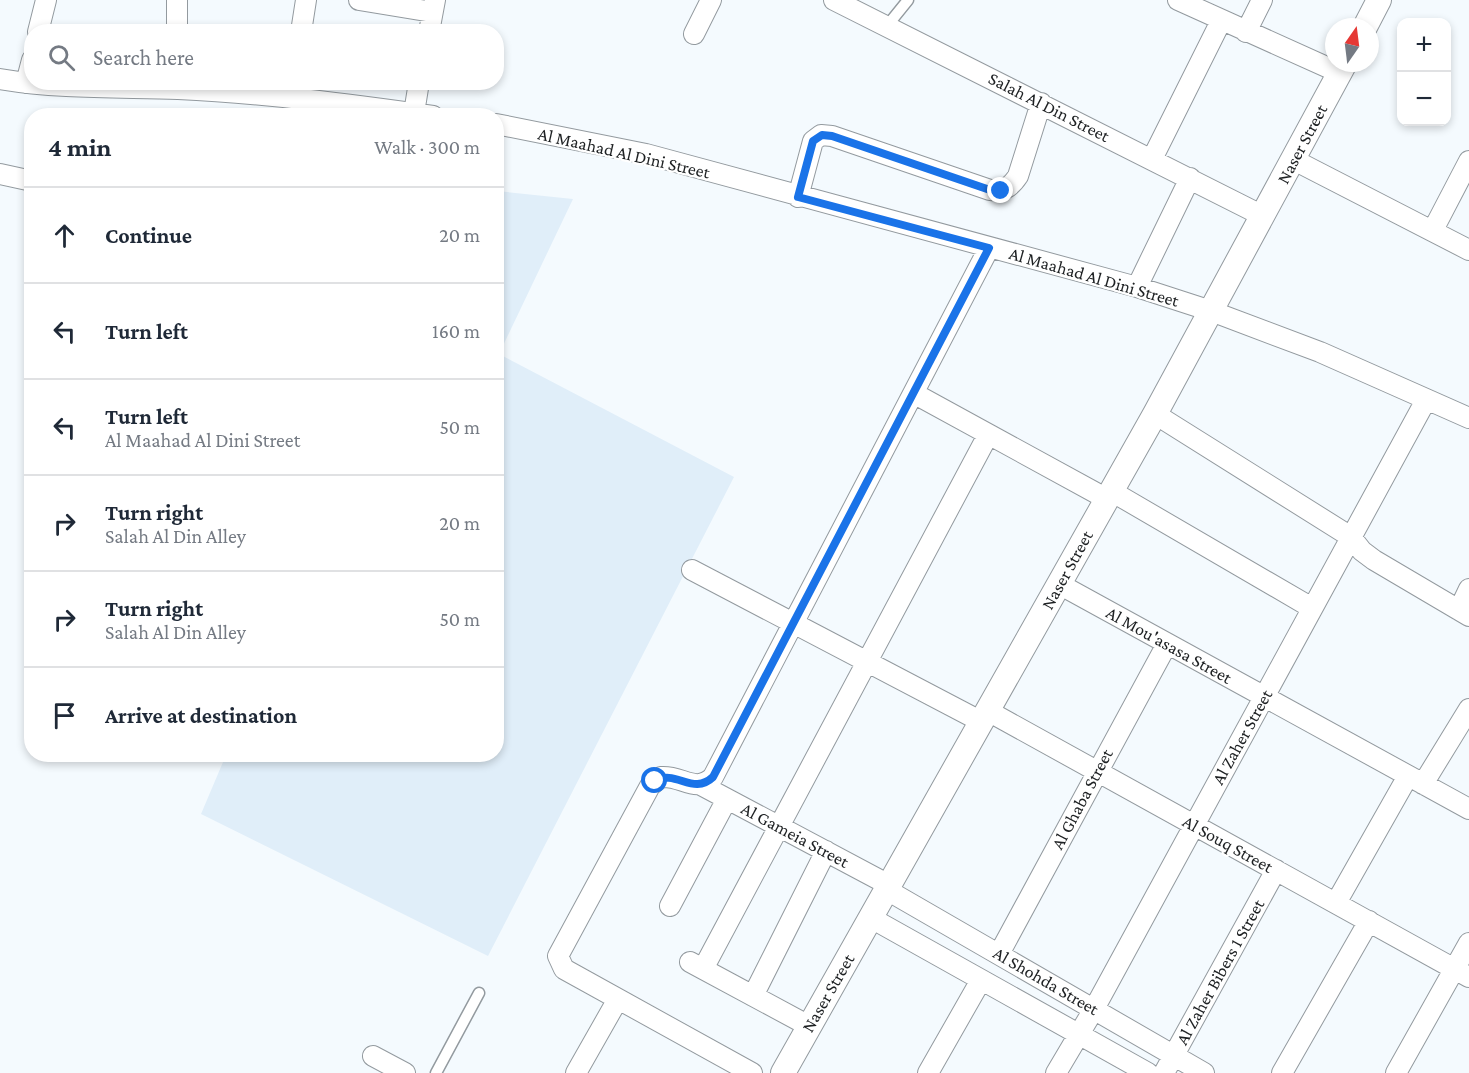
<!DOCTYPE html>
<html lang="en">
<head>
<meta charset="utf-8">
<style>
	:root { --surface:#fff; --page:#f6f6f7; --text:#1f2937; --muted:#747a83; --line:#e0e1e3 }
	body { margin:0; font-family:"Crimson Pro",serif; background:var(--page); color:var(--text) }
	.controls { position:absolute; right:18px; top:18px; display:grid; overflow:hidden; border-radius:12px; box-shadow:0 3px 9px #0003 }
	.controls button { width:54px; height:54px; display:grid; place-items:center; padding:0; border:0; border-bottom:2px solid var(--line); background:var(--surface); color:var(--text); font:30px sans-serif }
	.compass { position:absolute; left:1325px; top:18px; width:54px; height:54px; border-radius:50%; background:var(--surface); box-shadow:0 3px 9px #0003; rotate:14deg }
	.stop { position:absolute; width:18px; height:18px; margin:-14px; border:4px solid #1a73e8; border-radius:50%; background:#fff }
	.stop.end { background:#1a73e8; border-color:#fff; box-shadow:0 2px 6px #0008 }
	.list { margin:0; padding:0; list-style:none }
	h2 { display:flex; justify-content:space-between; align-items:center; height:78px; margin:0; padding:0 24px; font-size:26px }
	h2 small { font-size:20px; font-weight:400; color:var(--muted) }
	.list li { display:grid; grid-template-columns:39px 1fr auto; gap:18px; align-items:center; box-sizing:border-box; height:96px; padding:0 24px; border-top:2px solid var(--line) }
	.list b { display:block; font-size:22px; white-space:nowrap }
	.list p { margin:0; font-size:20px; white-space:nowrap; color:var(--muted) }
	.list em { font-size:20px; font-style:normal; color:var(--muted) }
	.icon { flex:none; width:33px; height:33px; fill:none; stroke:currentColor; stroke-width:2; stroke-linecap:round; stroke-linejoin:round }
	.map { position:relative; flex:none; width:1469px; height:1073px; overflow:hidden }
	.search { position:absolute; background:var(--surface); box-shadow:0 3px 9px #0003; left:24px; top:24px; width:480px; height:66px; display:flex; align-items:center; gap:15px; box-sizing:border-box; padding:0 21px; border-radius:24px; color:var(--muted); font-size:22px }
	.panel { position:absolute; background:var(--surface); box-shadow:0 3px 9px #0003; left:24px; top:108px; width:480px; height:654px; border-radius:24px }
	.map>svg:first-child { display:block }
</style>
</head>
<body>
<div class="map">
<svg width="1469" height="1073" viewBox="0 0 1469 1073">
	<rect width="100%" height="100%" fill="#f4fafe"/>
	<path fill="#e0eef9" d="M 497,191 L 573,199 L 499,354 L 734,477 L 488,956 L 201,814 L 226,755 L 496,754 Z"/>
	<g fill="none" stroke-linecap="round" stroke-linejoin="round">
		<g stroke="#939a9f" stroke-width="13">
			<path id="service" d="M 887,26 L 908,0
				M 436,1073 L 479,993"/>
		</g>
		<g stroke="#939a9f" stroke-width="22">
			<path id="minor" d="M 177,0 L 177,32
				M 359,0 L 432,12
				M 834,0 L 1263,216
				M 1178,0 L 1340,73
				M 38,32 L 46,0
				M 301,32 L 306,0
				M 429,32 L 435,0
				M 1246,32 L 1262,0
				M 694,34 L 711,0
				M 0,79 C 59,89 118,87 178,89 C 263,93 348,104 433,116
				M 26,83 L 32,60
				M 414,113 L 419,82
				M 496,124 L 646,154 L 1137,287 L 1211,311 L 1320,352 L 1469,418
				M 1152,159 L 1221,21
				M 1294,160 L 1469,250
				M 0,174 L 32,181
				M 798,197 L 813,141 L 821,135 L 832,136 L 990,190 C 1004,191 1010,188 1018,176 L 1041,103
				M 1433,230 L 1469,161
				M 1137,287 L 1190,178
				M 915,394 L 1107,499
				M 1155,414 L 1351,537 L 1362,551 L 1374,560 L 1469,616
				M 1111,491 L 1312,608
				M 692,570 L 982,722
				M 1059,584 L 1469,809
				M 1459,610 L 1469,589
				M 988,711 L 1469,977
				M 1423,784 L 1469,709
				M 701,785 L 889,885
				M 887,890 L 1204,1073
				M 1336,903 L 1408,776
				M 670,906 L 727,799
				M 871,918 L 1148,1073
				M 999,954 L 1167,644
				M 690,962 L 809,1026
				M 703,969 L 988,435
				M 753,996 L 826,851
				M 373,1056 L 405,1073
				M 576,1073 L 618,999
				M 752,1073 L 564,969 L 558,956 L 650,786 L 661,777 C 682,775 695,794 713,777 L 989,248
				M 928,1073 L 981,980
				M 1056,1073 L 1094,1009 L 1426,400
				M 1164,1073 L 1276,870
				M 1282,1073 L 1369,921
				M 1396,1073 L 1469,943"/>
		</g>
		<g stroke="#939a9f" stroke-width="26">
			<path id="tertiary" d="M 1365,27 L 1379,0
				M 783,1073 L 1155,414 L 1345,63"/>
		</g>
		<use href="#service" stroke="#fff" stroke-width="10"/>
		<use href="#minor" stroke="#fff" stroke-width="20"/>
		<use href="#tertiary" stroke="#fff" stroke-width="24"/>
	</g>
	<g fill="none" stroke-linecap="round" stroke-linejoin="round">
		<path stroke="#1a73e8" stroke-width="8" d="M 655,781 C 676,769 693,796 713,777 L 989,248 L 798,197 L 813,141 L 822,135 L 832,136 L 990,190 L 1001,191"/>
	</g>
	<g text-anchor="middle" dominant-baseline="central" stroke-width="4.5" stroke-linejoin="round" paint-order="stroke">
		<g font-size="18" fill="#1e2123" stroke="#fff">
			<text transform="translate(1049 107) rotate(27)">Salah Al Din Street</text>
			<text transform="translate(1302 144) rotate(-62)">Naser Street</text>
			<text transform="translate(624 153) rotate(13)">Al Maahad Al Dini Street</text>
			<text transform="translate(1094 277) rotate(16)">Al Maahad Al Dini Street</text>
			<text transform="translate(1067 570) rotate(-61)">Naser Street</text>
			<text transform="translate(1169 645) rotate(29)">Al Mou'asasa Street</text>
			<text transform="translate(1242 737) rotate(-61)">Al Zaher Street</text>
			<text transform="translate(1082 799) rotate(-62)">Al Ghaba Street</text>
			<text transform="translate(795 835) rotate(28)">Al Gameia Street</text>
			<text transform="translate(1228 844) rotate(29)">Al Souq Street</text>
			<text transform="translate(1220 972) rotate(-61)">Al Zaher Bibers 1 Street</text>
			<text transform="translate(1046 981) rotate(30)">Al Shohda Street</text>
			<text transform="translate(828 993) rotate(-60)">Naser Street</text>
		</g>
	</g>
</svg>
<div class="controls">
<button>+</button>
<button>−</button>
</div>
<svg class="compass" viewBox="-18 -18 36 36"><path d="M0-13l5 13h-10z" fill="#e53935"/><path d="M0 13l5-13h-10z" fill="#747a83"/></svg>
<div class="stop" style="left:655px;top:781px"></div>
<div class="stop end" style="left:1001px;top:191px"></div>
<div class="search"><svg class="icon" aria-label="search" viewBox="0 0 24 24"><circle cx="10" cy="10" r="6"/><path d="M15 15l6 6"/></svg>Search here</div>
<section class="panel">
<h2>4 min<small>Walk · 300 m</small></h2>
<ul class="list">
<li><svg class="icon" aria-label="ahead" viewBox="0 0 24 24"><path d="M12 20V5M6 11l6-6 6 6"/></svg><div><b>Continue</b></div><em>20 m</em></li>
<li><svg class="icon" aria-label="left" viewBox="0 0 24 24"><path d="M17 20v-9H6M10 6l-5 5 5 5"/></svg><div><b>Turn left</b></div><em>160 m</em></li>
<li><svg class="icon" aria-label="left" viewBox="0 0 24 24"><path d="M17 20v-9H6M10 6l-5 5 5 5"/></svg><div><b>Turn left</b><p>Al Maahad Al Dini Street</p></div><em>50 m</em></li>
<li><svg class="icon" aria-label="right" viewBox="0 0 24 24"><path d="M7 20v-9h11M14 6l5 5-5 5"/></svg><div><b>Turn right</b><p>Salah Al Din Alley</p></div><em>20 m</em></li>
<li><svg class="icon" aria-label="right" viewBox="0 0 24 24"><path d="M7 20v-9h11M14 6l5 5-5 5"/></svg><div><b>Turn right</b><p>Salah Al Din Alley</p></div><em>50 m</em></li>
<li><svg class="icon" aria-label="arrive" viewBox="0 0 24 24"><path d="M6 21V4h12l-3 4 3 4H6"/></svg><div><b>Arrive at destination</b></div></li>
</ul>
</section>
</div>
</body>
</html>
